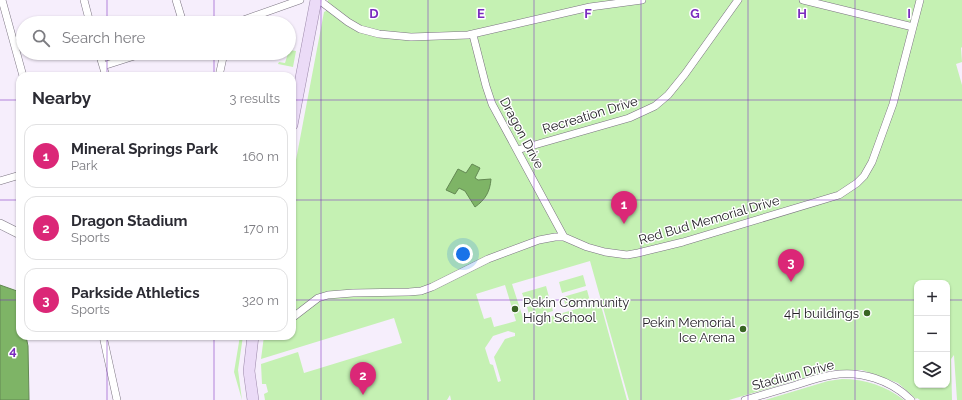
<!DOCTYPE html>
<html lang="en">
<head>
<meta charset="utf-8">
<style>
	:root { --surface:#fff; --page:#f7f7f7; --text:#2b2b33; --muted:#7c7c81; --line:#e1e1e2; --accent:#db2777 }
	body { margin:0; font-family:Raleway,sans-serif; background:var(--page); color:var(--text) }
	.controls { position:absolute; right:12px; bottom:12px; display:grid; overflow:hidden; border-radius:8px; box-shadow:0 1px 3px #0004 }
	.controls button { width:36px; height:36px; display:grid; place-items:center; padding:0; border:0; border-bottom:1px solid var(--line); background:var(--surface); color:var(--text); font:20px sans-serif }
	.you { position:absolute; left:463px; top:254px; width:14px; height:14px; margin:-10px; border:3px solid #fff; border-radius:50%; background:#1a73e8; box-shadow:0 0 0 6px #1a73e833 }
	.badge { display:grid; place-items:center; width:26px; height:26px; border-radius:50%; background:var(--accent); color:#fff; font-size:13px; font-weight:700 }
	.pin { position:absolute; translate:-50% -33px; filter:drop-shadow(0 1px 2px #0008) }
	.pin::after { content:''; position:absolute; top:21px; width:14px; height:12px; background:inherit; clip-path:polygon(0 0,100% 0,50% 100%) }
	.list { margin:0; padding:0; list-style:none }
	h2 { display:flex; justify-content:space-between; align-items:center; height:52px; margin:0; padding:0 16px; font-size:17px }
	h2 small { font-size:13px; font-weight:400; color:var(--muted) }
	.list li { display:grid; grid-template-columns:26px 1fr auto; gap:12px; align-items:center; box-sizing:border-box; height:64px; margin:0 8px 8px; padding:0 8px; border:1px solid var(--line); border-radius:12px }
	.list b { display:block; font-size:15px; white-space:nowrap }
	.list p { margin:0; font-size:13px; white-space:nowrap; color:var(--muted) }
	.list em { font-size:13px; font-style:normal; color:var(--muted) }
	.icon { flex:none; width:22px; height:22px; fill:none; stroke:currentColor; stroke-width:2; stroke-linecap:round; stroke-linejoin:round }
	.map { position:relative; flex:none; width:962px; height:400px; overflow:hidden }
	.search { position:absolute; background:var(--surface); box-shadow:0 1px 3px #0004; left:16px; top:16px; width:280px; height:44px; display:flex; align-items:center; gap:10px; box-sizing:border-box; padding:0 14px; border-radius:22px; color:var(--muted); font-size:15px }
	.panel { position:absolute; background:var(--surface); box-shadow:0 1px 3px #0004; left:16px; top:72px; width:280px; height:268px; border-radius:12px }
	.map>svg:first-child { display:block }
</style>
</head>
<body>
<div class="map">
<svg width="962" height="400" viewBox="0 0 962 400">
	<rect width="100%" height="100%" fill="#f6eefc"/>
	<path fill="#c5f1b3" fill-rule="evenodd" d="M 328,0 L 962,0 L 962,47 L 961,48 L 962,62 L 956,64 L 962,85 L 962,400 L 957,400 L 954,355 L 951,359 L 952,400 L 920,400 L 917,398 L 916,399 L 898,383 L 862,370 L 831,370 L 729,400 L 629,400 L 590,261 L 512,284 L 525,324 L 600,302 L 627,400 L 451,400 L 450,395 L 447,400 L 265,400 L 264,394 L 268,392 L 266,384 L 262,384 L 261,364 L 298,352 L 304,373 L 402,343 L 394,318 L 261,359 L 264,336 L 292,336 L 292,181 L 324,12 L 326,11 ZM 917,283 L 947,283 L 947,385 L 917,385 ZM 505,285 L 516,321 L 494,327 L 491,317 L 484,319 L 476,294 ZM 508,331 L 515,333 L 515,336 L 505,339 L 494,357 L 501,381 L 498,382 L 493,365 L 490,364 L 485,348 L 493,336 Z
		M 289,50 L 296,51 L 293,67 L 278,64 L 279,62 L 285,63 Z
		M 583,275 L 586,286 L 562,293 L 559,282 Z
		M 546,286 L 549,297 L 526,304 L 522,293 Z
		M 587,290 L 590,301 L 566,307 L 563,297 Z
		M 550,301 L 553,311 L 530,318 L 527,307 Z
		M 240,336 L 243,336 L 238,370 L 242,400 L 234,372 Z
		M 842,379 C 865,379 886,386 904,400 L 765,400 L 828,381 Z"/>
	<path fill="#7eb466" stroke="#638853" d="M 472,164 L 480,168 L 475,178 L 478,180 L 491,179 C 490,192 485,200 475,207 L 465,191 L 459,188 L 455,194 L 446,190 L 458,169 L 466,173 Z
		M 0,285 L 17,291 L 20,309 L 20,336 L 26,336 L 28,346 L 29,400 L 0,400 Z"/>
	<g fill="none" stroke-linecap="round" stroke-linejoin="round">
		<g stroke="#7a7380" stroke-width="8">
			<path id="minor" d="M 2,0 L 23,76
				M 84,0 L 90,23
				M 176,0 L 183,23
				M 319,0 L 348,22 L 360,29 L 379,34 L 411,37 L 468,35 L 590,7 L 642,0
				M 803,0 L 913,27
				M 235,23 L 300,0
				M 473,35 L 486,86 L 492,104 L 564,237
				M 99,53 L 106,76
				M 103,66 L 144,53
				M 219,76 L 224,53
				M 517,150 L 629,118 L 655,106 L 668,95 L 685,74 L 738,0
				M 0,181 L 20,175
				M 292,318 L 318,298 L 328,295 L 353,293 L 409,292 L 421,291 L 432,287 L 488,259 L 539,240 L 555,237 L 564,237 L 587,247 L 605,252 L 627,255 L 638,253 L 683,242 L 839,195 L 857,183 L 864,176 L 872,162 L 893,104 L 920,0
				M 103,336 L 117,400
				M 745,400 C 762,395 779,390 796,385 C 808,381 819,377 832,375 C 860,370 891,380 911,400"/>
		</g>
		<g stroke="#7a7380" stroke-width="10">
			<path id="tertiary" d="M 0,224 L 20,234"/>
		</g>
		<g stroke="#9d8aab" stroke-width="12">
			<path id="primary" d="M 292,125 L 316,0
				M 253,400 L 249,371 L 253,336"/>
		</g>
		<use href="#minor" stroke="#fff" stroke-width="7"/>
		<use href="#tertiary" stroke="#fff" stroke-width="9"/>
		<use href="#primary" stroke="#ebdbf7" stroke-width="11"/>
	</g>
	<path fill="none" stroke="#7b2cbf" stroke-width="1" stroke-opacity="0.55" d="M 107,0 L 107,23M 214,0 L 214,23M 321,0 L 321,400M 428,0 L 428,400M 534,0 L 534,400M 641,0 L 641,400M 748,0 L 748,400M 855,0 L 855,400M 107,53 L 107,76M 214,53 L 214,76M 0,100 L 20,100M 292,100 L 962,100M 0,200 L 20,200M 292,200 L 962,200M 0,300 L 20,300M 292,300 L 917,300M 947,300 L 962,300M 107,336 L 107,400M 214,336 L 214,400"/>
	<g fill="#396523" stroke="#fff" stroke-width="1.5">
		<circle cx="515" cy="309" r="4"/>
		<circle cx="867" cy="313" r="4"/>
		<circle cx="743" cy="329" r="4"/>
	</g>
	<g text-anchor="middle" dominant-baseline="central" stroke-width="3" stroke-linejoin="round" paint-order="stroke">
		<g font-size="13" fill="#232026" stroke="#fff">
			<text transform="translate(590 115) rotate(-17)">Recreation Drive</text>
			<text transform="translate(522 133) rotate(62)">Dragon Drive</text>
			<text transform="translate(709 220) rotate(-16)">Red Bud Memorial Drive</text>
			<text transform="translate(793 375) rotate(-15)">Stadium Drive</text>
		</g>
		<g font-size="13" fill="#232026" stroke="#fff" text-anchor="end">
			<text x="523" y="302" text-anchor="start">Pekin Community<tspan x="523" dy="15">High School</tspan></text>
			<text x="859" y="313">4H buildings</text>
			<text x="735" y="322">Pekin Memorial<tspan x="735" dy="15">Ice Arena</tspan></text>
		</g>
	</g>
	<g font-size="13" text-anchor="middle" font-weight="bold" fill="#7b2cbf" stroke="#fff" stroke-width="3" stroke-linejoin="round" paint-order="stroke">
		<text x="374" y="18">D</text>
		<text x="481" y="18">E</text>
		<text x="588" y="18">F</text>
		<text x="695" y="18">G</text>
		<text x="802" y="18">H</text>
		<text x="909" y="18">I</text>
		<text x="13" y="355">4</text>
	</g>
</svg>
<div class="controls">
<button>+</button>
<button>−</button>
<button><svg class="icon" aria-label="layers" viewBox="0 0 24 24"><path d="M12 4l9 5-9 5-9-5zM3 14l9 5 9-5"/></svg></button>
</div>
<div class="you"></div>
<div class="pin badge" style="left:624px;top:224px">1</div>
<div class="pin badge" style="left:363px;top:395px">2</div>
<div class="pin badge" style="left:791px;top:282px">3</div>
<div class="search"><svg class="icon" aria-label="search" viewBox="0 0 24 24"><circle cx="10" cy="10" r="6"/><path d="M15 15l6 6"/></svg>Search here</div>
<section class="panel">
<h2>Nearby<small>3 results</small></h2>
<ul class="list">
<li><span class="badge">1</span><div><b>Mineral Springs Park</b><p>Park</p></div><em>160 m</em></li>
<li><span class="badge">2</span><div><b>Dragon Stadium</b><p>Sports</p></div><em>170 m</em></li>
<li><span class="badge">3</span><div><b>Parkside Athletics</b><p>Sports</p></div><em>320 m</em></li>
</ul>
</section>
</div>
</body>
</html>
